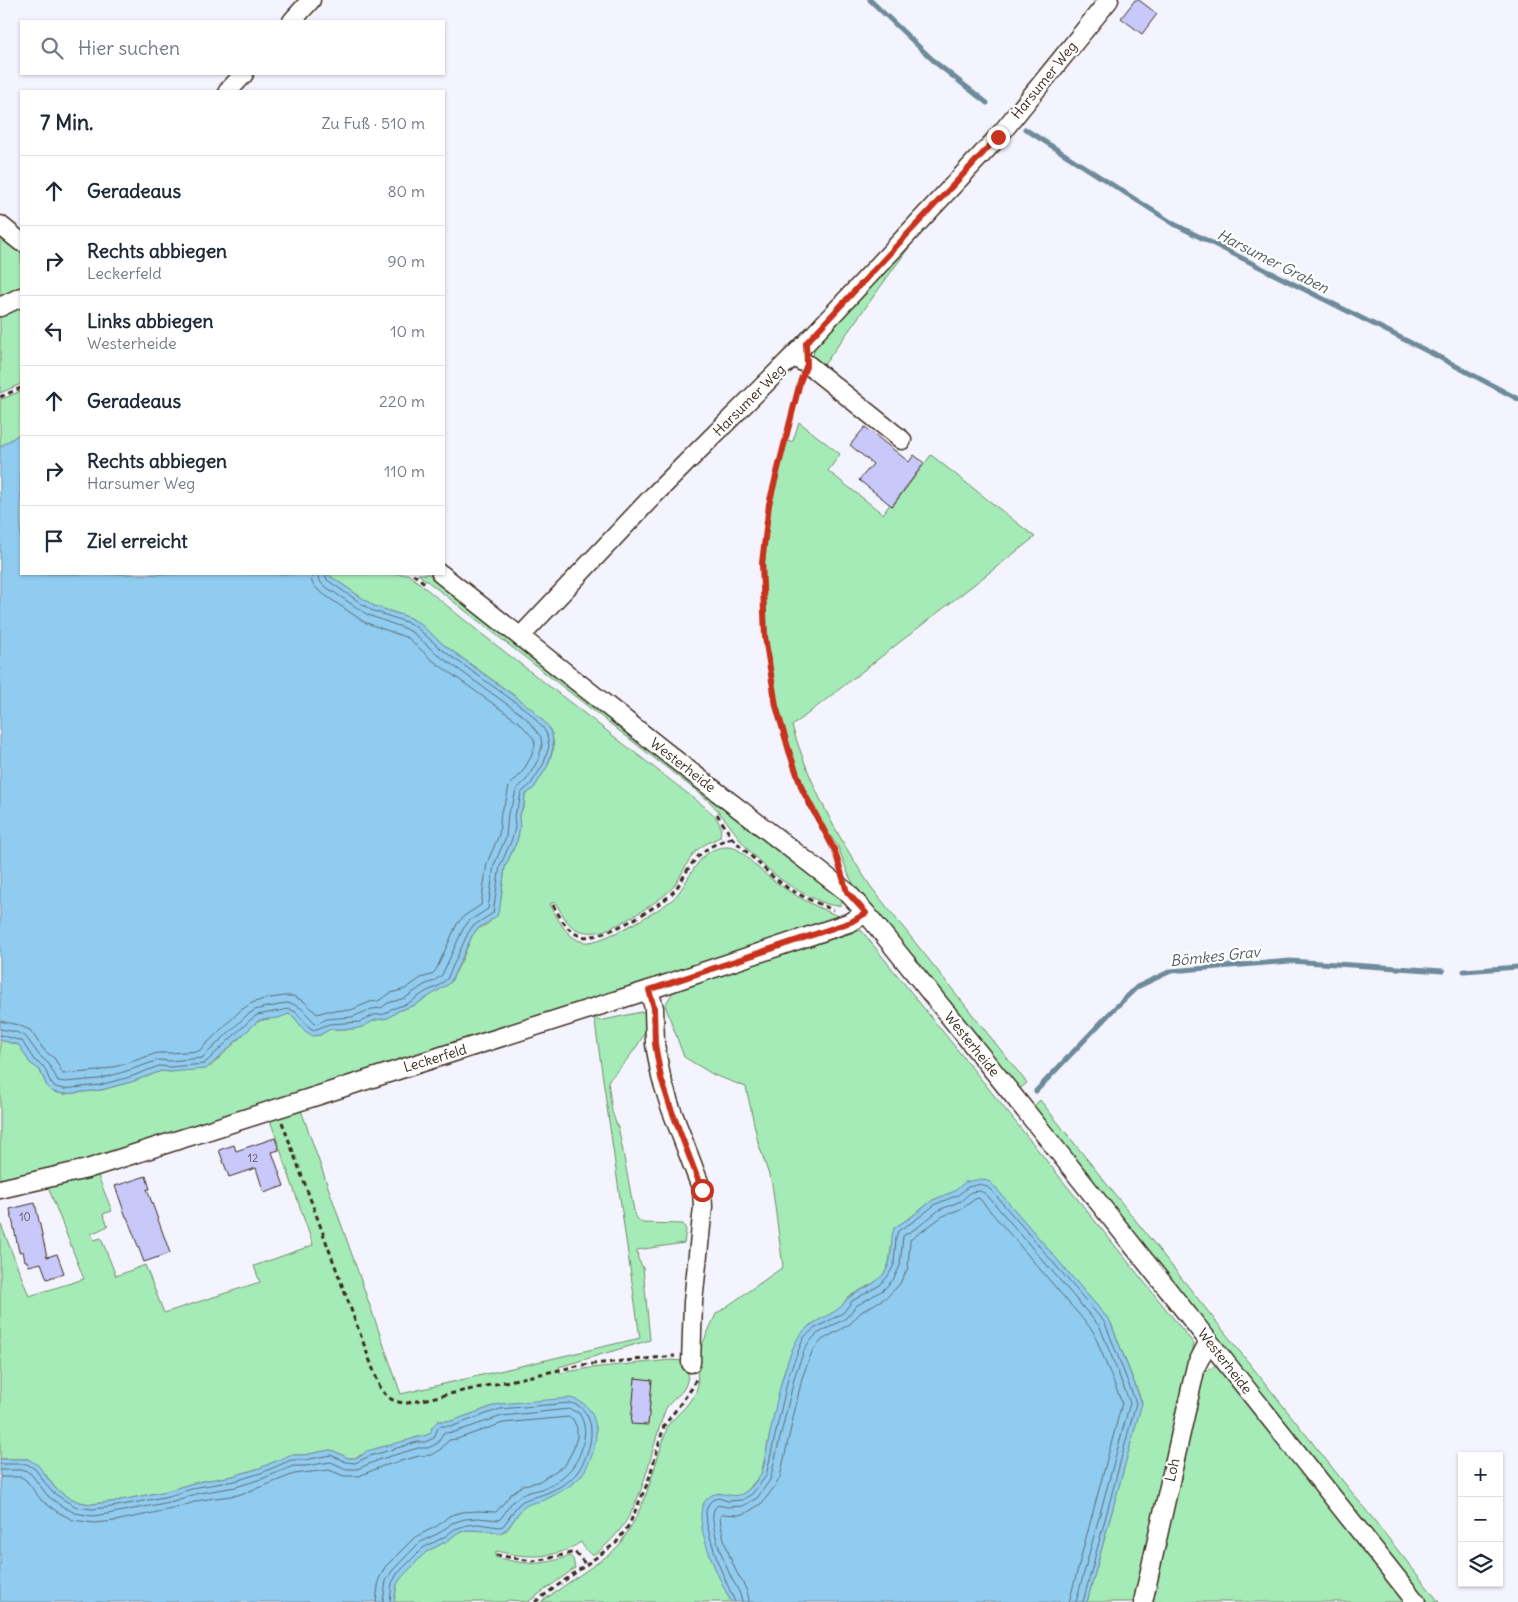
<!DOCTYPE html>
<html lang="de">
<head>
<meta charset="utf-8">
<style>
	:root { --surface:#fff; --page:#f6f6f7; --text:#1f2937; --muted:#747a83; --line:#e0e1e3 }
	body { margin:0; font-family:Delius,sans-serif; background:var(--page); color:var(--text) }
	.controls { position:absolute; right:15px; bottom:15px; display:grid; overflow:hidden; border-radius:0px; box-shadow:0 1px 4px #0004 }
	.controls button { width:45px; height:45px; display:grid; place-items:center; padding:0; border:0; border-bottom:1px solid var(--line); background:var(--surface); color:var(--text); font:25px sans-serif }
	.stop { position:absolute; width:15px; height:15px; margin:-11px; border:4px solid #c8321e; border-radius:50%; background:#fff }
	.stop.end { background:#c8321e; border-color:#fff; box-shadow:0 1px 5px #0008 }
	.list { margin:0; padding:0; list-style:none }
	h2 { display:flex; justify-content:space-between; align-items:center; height:65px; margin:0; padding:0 20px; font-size:21px }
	h2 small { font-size:16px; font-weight:400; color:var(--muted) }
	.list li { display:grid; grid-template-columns:32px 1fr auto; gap:15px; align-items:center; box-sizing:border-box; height:70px; padding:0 20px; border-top:1px solid var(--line) }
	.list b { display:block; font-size:19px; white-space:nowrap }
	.list p { margin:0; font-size:16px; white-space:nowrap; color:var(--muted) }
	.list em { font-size:16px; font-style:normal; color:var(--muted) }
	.icon { flex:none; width:28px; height:28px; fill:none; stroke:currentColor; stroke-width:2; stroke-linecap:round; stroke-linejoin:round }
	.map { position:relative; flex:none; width:1518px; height:1602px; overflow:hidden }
	.search { position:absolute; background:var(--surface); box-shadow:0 1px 4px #0004; left:20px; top:20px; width:425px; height:55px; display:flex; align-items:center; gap:12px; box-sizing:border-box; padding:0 18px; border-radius:0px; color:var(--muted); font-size:19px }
	.panel { position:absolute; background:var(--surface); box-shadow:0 1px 4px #0004; left:20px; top:90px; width:425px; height:485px; border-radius:0px }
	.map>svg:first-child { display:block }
</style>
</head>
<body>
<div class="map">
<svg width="1518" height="1602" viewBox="0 0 1518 1602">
	<rect width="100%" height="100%" fill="#f4f4fe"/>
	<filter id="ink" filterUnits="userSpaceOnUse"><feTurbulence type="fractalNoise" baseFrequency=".02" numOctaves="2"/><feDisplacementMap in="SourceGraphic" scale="10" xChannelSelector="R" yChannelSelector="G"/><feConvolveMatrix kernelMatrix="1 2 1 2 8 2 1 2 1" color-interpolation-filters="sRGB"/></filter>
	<g filter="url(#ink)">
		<path fill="#a5ebb7" stroke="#708a6a" d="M 936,210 L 821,369 L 813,360 L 814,346 L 883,274 Z
			M 0,233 L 21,250 L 21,288 L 0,298 Z
			M 21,303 L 21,384 L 0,393 L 0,313 Z
			M 21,391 L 21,433 L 0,447 L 0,400 Z
			M 799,422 L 840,454 L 828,471 L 883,514 L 890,504 L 893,506 L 931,455 L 1035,537 L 792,726 C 811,787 835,833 871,887 L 1027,1083 L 1017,1091 L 861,897 L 849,876 L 838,847 L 821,823 L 804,789 L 790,749 L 776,699 L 767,643 L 764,584 L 765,547 L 770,508 L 786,442 L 793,441 Z
			M 327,574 L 408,574 L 483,635 L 705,807 L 716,817 L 721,827 L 720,837 C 710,842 699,846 692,856 C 685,865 681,877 674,886 C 664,899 618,927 602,931 C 594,933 584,933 576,929 C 566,924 561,911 555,902 L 550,904 C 557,918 567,939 584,942 C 601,945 658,911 672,900 C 691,883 696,847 727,847 C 740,846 748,860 757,867 C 783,890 807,903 838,916 L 828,921 L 751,946 L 572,1007 L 84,1165 L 0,1182 L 0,1040 L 19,1045 L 30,1063 L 39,1069 L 47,1086 L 53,1092 L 64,1094 L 101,1090 L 131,1082 L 161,1071 L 170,1072 L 211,1066 L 253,1025 C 261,1019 267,1019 276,1018 C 280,1017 284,1015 288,1014 L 293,1016 L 313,1035 L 320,1035 L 330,1029 L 353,1029 L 362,1027 L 375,1020 L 388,1018 L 398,1011 L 415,1005 L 450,983 L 462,960 L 472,936 L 476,930 L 489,923 L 500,906 L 505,867 L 517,841 L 520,827 L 519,816 L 524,806 L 525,795 L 534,788 L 548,765 L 554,747 L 552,734 L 541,718 L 519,699 L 444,645 L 419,623 L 408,617 L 374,606 Z
			M 418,574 L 430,574 L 843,901 L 841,905 C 832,907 824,903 815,899 C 787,887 761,866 742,842 C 731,827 721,813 708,800 Z
			M 861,930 L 1194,1344 L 1136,1602 L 1087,1602 L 1142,1402 L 1110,1321 L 990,1182 L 965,1182 L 956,1191 L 933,1200 L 911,1217 L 894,1228 L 889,1263 L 885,1273 L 877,1281 L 848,1297 L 840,1309 L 810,1325 L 801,1334 L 795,1344 L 784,1372 L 761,1474 L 748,1490 L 739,1496 L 728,1496 L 718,1493 L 702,1525 L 714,1565 L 731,1602 L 541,1602 L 610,1554 L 620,1544 L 636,1518 L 647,1492 L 668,1425 L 687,1405 L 696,1392 L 698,1384 L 697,1365 L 702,1345 L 716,1314 L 783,1267 L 772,1184 L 758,1142 L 746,1087 L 714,1075 L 684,1057 L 665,1005 L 675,989 Z
			M 646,1011 C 655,1033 621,1066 608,1081 L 612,1112 L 619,1131 L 635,1216 L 642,1223 L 683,1224 L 686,1230 L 684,1243 L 637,1250 L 638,1259 L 643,1268 L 650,1340 L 559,1367 L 560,1373 L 590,1368 L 671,1360 L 682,1361 L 689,1368 C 686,1396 681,1389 666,1408 C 648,1455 645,1510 606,1545 C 592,1558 590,1557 581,1542 C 554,1560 526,1558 496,1551 L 495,1557 C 527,1565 539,1566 570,1556 L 573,1559 L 575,1568 L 528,1602 L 509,1600 L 504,1602 L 394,1602 L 397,1584 L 402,1576 L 426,1552 L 447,1541 L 457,1533 L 468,1530 L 491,1531 L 500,1533 L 507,1530 L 522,1508 L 531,1502 L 544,1500 L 574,1483 L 581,1476 L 590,1458 L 594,1448 L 596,1426 L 499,1404 L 452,1421 L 438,1421 L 430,1435 L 423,1438 L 417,1437 L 405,1442 L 378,1448 L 354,1458 L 348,1458 L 334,1451 L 330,1450 L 304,1455 L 290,1455 L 260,1468 L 233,1476 L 197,1482 L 167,1491 L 111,1502 L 91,1504 L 79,1502 L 66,1496 L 55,1488 L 46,1475 L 28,1459 L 0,1459 L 0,1222 L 29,1296 L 84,1279 L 48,1187 L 98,1176 L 112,1211 L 103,1214 L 108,1226 L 91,1234 L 94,1240 L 101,1238 L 116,1276 L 145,1265 L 164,1313 L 260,1282 L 254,1266 L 313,1245 L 270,1120 L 301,1110 L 401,1394 L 640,1338 L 594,1016 L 599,1021 Z
			M 1040,1100 L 1439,1602 L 1424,1602 L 1031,1109 Z
			M 1217,1366 L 1405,1602 L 1148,1602 L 1199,1380 L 1206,1370 Z"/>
		<path fill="#90ccf0" stroke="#6e8b9c" d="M 21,433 L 21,574 L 327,574 L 374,606 L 408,617 L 419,623 L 444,645 L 532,709 L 548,726 L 552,734 L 553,747 L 548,765 L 534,788 L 525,795 L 524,805 L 519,816 L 520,827 L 517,841 L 505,867 L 500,906 L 497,916 L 476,930 L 472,936 L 450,983 L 415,1005 L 398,1011 L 388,1018 L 375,1020 L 362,1027 L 353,1029 L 330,1029 L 320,1035 L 313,1036 L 305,1031 L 293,1016 L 288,1014 L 279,1018 L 259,1020 L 206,1069 L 170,1072 L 161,1071 L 131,1082 L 101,1090 L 64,1094 L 53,1092 L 47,1086 L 40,1070 L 30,1063 L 19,1045 L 0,1040 L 0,447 Z
			M 982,1179 L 990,1182 L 995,1187 L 1110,1321 L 1142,1403 L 1087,1602 L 731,1602 C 721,1582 685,1513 709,1497 C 723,1486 735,1507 753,1485 C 756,1481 760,1477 762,1472 C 765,1463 766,1452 768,1443 C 774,1415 779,1385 789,1358 C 792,1350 795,1341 801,1334 C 810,1322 826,1318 838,1309 C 844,1306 845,1299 851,1296 C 862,1289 877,1284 885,1272 C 894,1259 889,1243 894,1228 L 911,1217 L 933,1200 L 955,1191 L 965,1182 Z
			M 570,1398 C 584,1401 592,1409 595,1423 C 599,1440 591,1464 580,1477 C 573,1485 554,1496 544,1500 C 536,1503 530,1502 523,1508 C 514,1516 512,1528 500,1533 L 491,1531 L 468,1530 L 457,1533 L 447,1541 L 426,1552 L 402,1577 L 397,1584 L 394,1602 L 0,1602 L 0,1459 L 28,1459 L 38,1465 L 55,1488 L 66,1496 L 79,1502 L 91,1504 L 111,1502 L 167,1491 L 197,1482 L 233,1476 L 260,1468 L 290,1455 L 304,1455 L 330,1450 L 334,1451 L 348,1458 L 354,1458 L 361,1456 L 367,1451 L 430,1434 L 432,1427 L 438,1421 L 452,1421 L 499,1404 Z"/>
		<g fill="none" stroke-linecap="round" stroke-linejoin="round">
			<path stroke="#5d6b72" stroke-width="1" d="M 0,1021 L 18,1025 L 30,1030 L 44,1050 L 55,1059 L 63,1074 L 98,1071 L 125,1064 L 157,1053 L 170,1053 L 199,1051 L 241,1010 L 252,1003 L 264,999 L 285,996 L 293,996 L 305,1002 L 317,1014 L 327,1011 L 351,1010 L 370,1002 L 378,1001 L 391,993 L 405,989 L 421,978 L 431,975 L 436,970 L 457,924 L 464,916 L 481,905 L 487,863 L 499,835 L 501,811 L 506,801 L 509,786 L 521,774 L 531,757 L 535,745 L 534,739 L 520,723 L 432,660 L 408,638 L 364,622 L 319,591 L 312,583 L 311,574
				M 0,1029 L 16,1032 L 26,1037 L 39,1055 L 49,1064 L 58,1081 L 65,1082 L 99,1079 L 127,1071 L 159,1060 L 170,1061 L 202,1058 L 246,1016 L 255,1010 L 266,1007 L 275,1006 L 286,1003 L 293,1004 L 301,1008 L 316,1024 L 327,1019 L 352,1017 L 372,1009 L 381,1008 L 388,1003 L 405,998 L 424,985 L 434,981 L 442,975 L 463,929 L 469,921 L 488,909 L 494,865 L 506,837 L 508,813 L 513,803 L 516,790 L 527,779 L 538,760 L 542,746 L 541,737 L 525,717 L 437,654 L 412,632 L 404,628 L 368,615 L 323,585 L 319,580 L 318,574
				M 0,1035 L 22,1041 L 34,1060 L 44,1067 L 51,1083 L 55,1087 L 64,1089 L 100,1085 L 130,1077 L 159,1066 L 170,1067 L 204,1064 L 249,1021 L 257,1015 L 289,1009 L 296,1012 L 309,1027 L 314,1030 L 329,1024 L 360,1022 L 374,1015 L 385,1014 L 391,1009 L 407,1004 L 427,991 L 437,987 L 447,979 L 468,933 L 473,926 L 493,913 L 500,866 L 512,839 L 515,828 L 514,815 L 519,804 L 521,793 L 531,784 L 544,763 L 549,746 L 547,735 L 544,729 L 529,712 L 441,649 L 416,627 L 406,622 L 371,610 L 327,580 L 325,574
				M 0,1464 L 27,1464 L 35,1469 L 51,1491 L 64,1500 L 77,1507 L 92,1509 L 112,1507 L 169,1496 L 198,1487 L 235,1481 L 261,1473 L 291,1460 L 305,1460 L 331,1455 L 346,1462 L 355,1463 L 370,1456 L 417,1442 L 425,1442 L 434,1438 L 437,1430 L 440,1426 L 453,1426 L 500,1409 L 570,1403 C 581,1405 587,1412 590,1423 C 594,1439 586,1461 576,1474 C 569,1483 554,1490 544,1494 C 535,1498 527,1497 519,1504 C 513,1510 509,1519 503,1526 L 499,1527 L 478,1524 L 467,1525 L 455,1529 L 444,1537 L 423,1548 L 397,1574 L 392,1583 L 390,1602
				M 0,1470 L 25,1470 L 31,1474 L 48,1496 L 60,1505 L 75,1513 L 92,1516 L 113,1513 L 170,1502 L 199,1493 L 236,1487 L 264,1478 L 293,1466 L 306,1466 L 331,1462 L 346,1469 L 357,1469 L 381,1459 L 418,1448 L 428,1448 L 438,1443 L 443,1433 L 455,1432 L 502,1416 L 569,1409 L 579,1413 C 585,1423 586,1432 583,1443 C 579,1466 562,1481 541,1489 C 532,1492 524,1492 516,1499 C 509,1504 505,1514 499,1520 L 478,1518 L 465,1519 L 452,1523 L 441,1532 L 419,1543 L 392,1571 L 386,1581 L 383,1602
				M 0,1477 L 21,1477 L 26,1480 L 41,1500 L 56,1511 L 73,1520 L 94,1523 L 115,1521 L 172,1509 L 201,1500 L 238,1495 L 266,1485 L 294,1474 L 329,1470 L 344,1476 L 359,1476 L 383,1466 L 419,1456 L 431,1455 L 441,1449 L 449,1440 L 457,1439 L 503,1423 L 568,1417 L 573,1419 L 577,1428 L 577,1437 L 573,1450 L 565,1465 L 538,1482 L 523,1485 L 512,1493 L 496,1512 L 478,1511 L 462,1512 L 449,1516 L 437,1526 L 415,1537 L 385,1567 L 379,1579 L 376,1602
				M 735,1602 L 718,1563 L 711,1540 L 707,1525 L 706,1511 L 708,1505 L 712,1500 L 718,1498 L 728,1501 L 742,1500 L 752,1494 L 766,1476 L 789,1374 L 804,1337 L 814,1329 L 843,1313 L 852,1301 L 880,1285 L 888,1276 L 894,1265 L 896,1238 L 898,1231 L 914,1221 L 936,1204 L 958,1195 L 968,1187 L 981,1184 L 987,1187 L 991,1190 L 1105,1323 L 1136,1403 L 1083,1602
				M 742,1602 C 741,1593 735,1585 731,1577 C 725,1564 703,1513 718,1505 L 727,1507 L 743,1506 L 757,1498 L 770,1480 L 795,1375 L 805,1348 L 810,1341 L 817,1334 L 846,1318 L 856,1306 L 883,1290 L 893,1280 L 900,1266 L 903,1236 L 918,1227 L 939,1210 L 961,1201 L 971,1192 L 980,1191 L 986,1194 L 1100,1327 L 1130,1403 L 1076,1602
				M 749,1602 C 749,1591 742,1582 737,1573 C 729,1556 721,1535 720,1516 L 722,1514 L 739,1515 L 748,1512 L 762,1503 L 776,1485 L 780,1477 L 802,1378 L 812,1352 L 822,1340 L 850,1324 L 861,1312 L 887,1297 L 899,1285 L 908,1268 L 910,1240 L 943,1216 L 963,1208 L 975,1199 L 979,1198 L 1093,1331 L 1122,1403 L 1069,1602"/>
			<path stroke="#6e8b9c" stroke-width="5" d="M 870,0 L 936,63 L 987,103
				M 1025,129 L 1174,224 L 1437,356 L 1518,399
				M 1464,971 L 1518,967
				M 1036,1091 L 1112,1011 L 1137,987 L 1171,971 L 1290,961 L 1443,971"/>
		</g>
		<path fill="#c9c8fb" stroke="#3b2a1e" d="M 1135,0 L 1139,0 L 1157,14 L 1142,34 L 1121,18 Z
			M 865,427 L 909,462 L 914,455 L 924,463 L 892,506 L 859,480 L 873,464 L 850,445 Z
			M 275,1138 L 279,1150 L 272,1152 L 284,1186 L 264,1193 L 256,1168 L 229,1177 L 219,1150 L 234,1145 L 236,1151 Z
			M 146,1176 L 150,1189 L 147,1189 L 170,1253 L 144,1262 L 127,1217 L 126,1217 L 115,1186 Z
			M 35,1203 L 47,1257 L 57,1254 L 64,1273 L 47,1279 L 41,1263 L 29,1266 L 27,1261 L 25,1261 L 23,1251 L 19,1252 L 10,1209 Z
			M 635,1378 L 652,1380 L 648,1425 L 631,1424 Z"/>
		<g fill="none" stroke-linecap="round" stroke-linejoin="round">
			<g stroke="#3b2a1e" stroke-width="21">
				<path id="minor" d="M 292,21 L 311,0
					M 228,91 L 244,74
					M 0,225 L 21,242
					M 0,307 L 21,297
					M 793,357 L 807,364 L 902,440
					M 441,574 L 686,768 L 847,892 L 866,913 L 1045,1135 L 1416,1602
					M 521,636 L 654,495 L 806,343 L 998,137 L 1109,0
					M 649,990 L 654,1008 L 655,1044 L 661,1077 L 670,1106 L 702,1190 L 703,1207 L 693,1302 L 691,1363
					M 0,1189 L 87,1169 L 649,990 L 851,922 L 866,913
					M 1143,1602 L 1196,1366 L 1209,1341"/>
			</g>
			<path stroke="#3b2a1e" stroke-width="3" stroke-dasharray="5 4" stroke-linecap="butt" d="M 801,380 L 769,504 L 762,563 L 765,637 L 776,706 L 789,751 L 808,803 L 835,851 L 839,865
				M 0,397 L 21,388
				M 413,574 L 426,584
				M 717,814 L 732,838 L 773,877 L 789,889 L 808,899 L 833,910
				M 553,905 C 560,917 567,932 581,936 C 600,942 654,909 669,896 C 681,886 685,870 696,859 C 705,848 718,842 732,838
				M 282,1122 L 380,1388 C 388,1399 395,1403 408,1403 L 582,1365 L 675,1356
				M 496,1555 L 532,1561 L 546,1559 L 575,1552 L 587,1566
				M 535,1602 L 616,1543 L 629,1525 L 648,1482 L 664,1426 L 692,1388 L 696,1379"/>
			<use href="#minor" stroke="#fff" stroke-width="18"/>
		</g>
	</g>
	<g fill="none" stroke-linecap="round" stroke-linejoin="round" filter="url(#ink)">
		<path stroke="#c8321e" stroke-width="6" d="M 702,1190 L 670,1106 L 661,1078 L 655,1044 L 654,1008 L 649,990 L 851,922 L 866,913 L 847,892 L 835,851 L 802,789 L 789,751 L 776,706 L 765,637 L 762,563 L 769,504 L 800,382 L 807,364 L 806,343 L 998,137"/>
	</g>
	<g text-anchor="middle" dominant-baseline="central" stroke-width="4.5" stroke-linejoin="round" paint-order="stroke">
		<g font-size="11" fill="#5e5255">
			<text x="253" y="1158">12</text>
			<text x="25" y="1217">10</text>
		</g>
		<g font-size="14" fill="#3b2a1e" stroke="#fff">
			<text transform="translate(1044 80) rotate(-51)">Harsumer Weg</text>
			<text transform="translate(749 400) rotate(-45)">Harsumer Weg</text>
			<text transform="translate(683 765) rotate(38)">Westerheide</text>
			<text transform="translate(972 1044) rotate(51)">Westerheide</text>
			<text transform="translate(435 1058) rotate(-17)">Leckerfeld</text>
			<text transform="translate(1225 1361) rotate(52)">Westerheide</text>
			<text transform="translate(1172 1470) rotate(-78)">Loh</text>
		</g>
		<g font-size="15" font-style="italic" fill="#545b5d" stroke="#fff">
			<text transform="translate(1273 261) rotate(27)">Harsumer Graben</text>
			<text transform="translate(1215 956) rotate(-6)">Bömkes Grav</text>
		</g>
	</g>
</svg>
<div class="controls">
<button>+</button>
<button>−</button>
<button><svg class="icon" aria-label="layers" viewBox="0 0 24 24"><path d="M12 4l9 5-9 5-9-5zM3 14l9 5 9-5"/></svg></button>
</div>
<div class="stop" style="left:702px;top:1190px"></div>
<div class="stop end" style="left:998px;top:137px"></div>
<div class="search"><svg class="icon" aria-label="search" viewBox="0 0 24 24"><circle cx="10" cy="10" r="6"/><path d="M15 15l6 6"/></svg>Hier suchen</div>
<section class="panel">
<h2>7 Min.<small>Zu Fuß · 510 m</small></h2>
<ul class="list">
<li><svg class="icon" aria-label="ahead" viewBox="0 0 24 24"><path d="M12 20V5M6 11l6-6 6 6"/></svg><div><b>Geradeaus</b></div><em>80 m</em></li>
<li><svg class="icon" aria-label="right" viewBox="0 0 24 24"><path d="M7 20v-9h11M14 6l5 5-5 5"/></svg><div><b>Rechts abbiegen</b><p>Leckerfeld</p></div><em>90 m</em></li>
<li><svg class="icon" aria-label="left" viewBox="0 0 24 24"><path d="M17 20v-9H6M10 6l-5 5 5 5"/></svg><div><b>Links abbiegen</b><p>Westerheide</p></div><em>10 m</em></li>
<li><svg class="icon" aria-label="ahead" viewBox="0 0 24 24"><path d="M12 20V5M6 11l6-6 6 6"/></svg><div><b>Geradeaus</b></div><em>220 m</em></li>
<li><svg class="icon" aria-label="right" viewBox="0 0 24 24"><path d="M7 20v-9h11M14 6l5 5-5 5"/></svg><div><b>Rechts abbiegen</b><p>Harsumer Weg</p></div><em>110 m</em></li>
<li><svg class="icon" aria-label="arrive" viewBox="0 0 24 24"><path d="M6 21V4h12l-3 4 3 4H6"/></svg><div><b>Ziel erreicht</b></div></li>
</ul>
</section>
</div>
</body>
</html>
